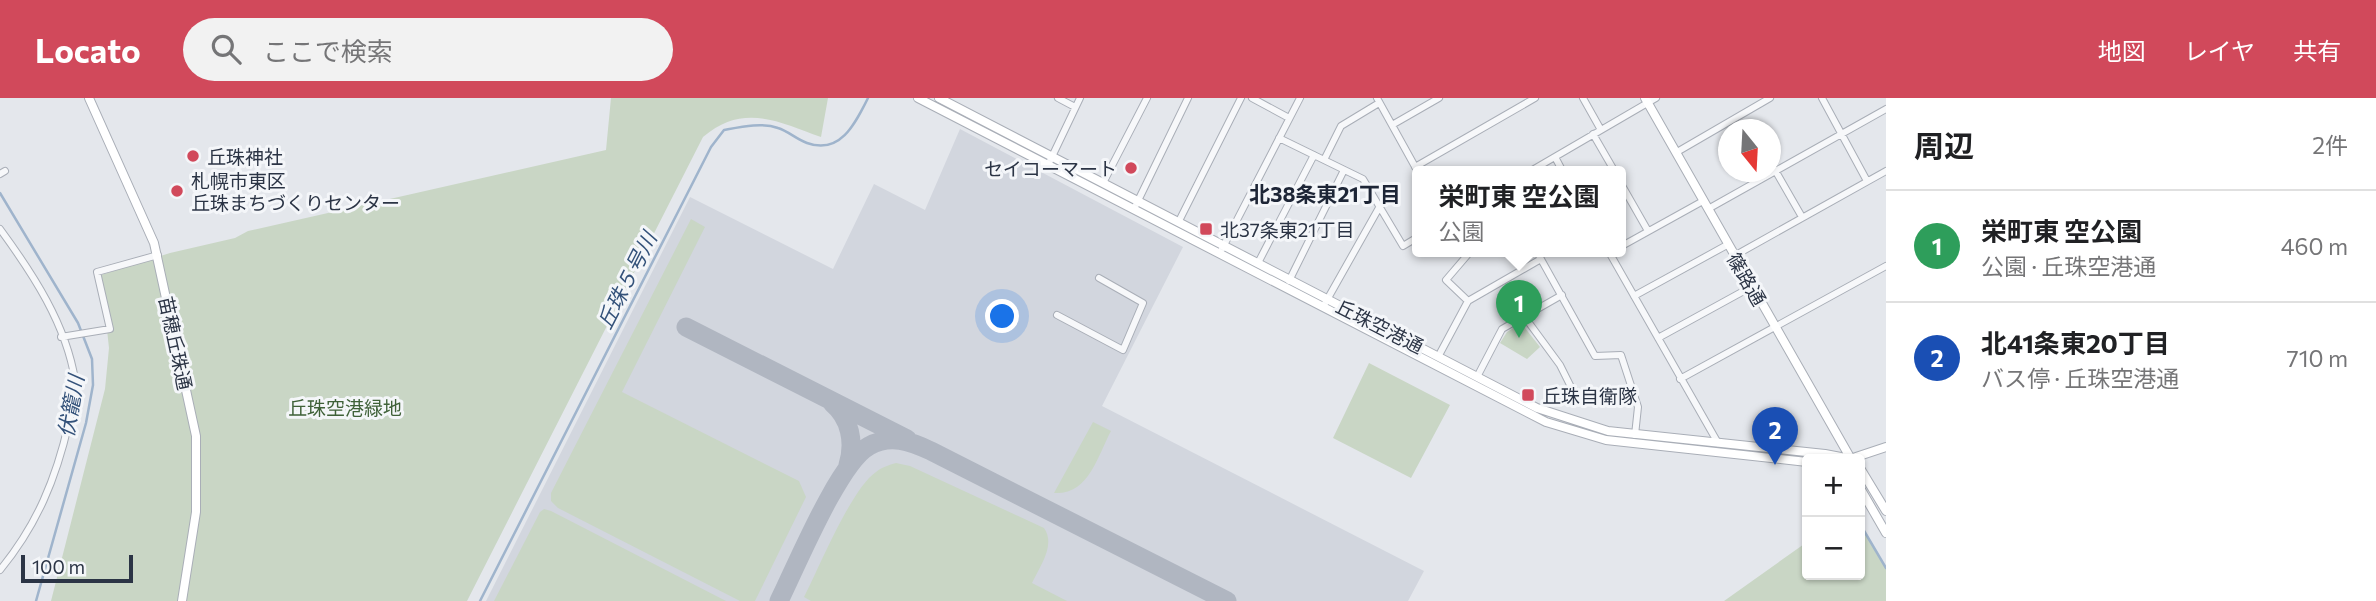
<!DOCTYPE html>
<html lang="ja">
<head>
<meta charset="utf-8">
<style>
	:root { --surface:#fff; --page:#f2f2f2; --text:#202124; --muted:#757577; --line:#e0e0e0; --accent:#d1495b }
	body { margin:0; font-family:Commissioner,"Noto Sans JP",sans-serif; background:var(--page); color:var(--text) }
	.controls { position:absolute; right:21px; bottom:21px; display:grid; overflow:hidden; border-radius:7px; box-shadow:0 2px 5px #0004 }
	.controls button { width:63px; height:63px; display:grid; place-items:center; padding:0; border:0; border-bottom:2px solid var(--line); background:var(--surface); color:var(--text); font:35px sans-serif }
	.compass { position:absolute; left:1718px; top:21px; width:63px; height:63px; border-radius:50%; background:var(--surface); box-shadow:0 2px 5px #0004; rotate:162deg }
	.scale { position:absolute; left:21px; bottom:18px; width:112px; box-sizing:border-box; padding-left:7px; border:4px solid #2b3445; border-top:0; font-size:19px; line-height:24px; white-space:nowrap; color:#2b3445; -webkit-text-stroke:5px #f4f6f9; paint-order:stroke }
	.you { position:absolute; left:1003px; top:219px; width:24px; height:24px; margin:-18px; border:5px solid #fff; border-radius:50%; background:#1a73e8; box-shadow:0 0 0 10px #1a73e833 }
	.badge { display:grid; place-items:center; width:46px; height:46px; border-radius:50%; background:var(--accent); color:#fff; font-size:23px; font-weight:700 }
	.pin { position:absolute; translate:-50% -58px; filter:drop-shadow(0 2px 4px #0008) }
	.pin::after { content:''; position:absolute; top:37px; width:24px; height:21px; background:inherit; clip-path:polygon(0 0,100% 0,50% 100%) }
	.popup { position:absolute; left:1412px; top:68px; width:214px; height:91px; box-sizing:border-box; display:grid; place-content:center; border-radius:7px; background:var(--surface); filter:drop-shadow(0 2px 5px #0005); font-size:23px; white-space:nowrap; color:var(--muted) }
	.popup b { font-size:26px; color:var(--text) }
	.popup::after { content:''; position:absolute; left:50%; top:100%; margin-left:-14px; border:14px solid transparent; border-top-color:var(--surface) }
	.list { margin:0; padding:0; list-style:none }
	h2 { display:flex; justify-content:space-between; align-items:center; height:91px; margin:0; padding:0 28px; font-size:30px }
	h2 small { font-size:23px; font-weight:400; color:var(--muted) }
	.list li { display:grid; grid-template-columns:46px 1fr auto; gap:21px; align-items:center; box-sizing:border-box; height:112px; padding:0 28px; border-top:2px solid var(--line) }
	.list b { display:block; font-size:26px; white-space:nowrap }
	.list p { margin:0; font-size:23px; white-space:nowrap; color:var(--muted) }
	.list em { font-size:23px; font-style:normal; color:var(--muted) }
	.icon { flex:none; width:38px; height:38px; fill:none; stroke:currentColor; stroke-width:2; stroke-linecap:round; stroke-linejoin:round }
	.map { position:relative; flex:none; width:1886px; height:503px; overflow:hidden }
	header { display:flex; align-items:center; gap:42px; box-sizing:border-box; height:98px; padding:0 35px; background:var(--accent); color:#fff }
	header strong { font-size:33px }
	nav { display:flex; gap:38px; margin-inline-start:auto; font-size:24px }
	.search { width:490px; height:63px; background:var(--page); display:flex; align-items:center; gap:18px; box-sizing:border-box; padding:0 24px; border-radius:38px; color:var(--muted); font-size:26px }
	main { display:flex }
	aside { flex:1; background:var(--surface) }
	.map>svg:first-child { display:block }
</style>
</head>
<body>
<header>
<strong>Locato</strong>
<div class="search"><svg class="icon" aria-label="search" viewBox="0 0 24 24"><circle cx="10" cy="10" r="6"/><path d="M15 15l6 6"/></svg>ここで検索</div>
<nav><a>地図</a><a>レイヤ</a><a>共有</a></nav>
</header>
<main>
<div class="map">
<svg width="1886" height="503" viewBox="0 0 1886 503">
	<rect width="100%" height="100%" fill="#e4e7ec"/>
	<path fill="#d2d6de" d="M 960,31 L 1183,149 L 1102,308 L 1424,473 L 1408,503 L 486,503 L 690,99 L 833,171 L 874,86 L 925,112 Z"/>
	<path fill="#c9d6c5" d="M 611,0 L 828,0 L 821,39 C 777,23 743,5 703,39 L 467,503 L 51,503 L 105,291 L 109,250 L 101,177 L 170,155 L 235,140 L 248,133 L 606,52 Z
		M 691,121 L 705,129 L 622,294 L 799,383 L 806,399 L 755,503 L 740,503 L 558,410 L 551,403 L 551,395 Z
		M 1521,225 L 1540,249 L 1527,261 L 1500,245 L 1507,234 Z
		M 1369,265 L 1450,307 L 1411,380 L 1333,340 Z
		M 1093,324 L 1111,333 C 1097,359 1089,397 1054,395 Z
		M 896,365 L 910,368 L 1044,430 C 1056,447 1040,468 1032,485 L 1067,503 L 811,503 L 804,499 C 819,470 851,391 876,374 C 882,369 889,367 896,365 Z
		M 544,411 L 551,413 L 726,503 L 494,503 L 540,414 Z
		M 1860,426 L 1886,470 L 1886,503 L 1724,503 L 1807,444 L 1807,477 L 1860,477 Z"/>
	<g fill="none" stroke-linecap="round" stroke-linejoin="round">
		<path stroke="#9fb4cc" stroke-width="2.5" d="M 0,95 L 78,225 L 92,261 L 93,287 L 86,325 L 36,503
			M 1860,426 L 1886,470
			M 480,503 L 711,49 L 724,32 C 740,29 762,24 778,30 C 788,33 796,41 807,45 C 840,57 855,26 868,0"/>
		<path stroke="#b0b6c1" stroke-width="19" d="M 686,229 L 907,341
			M 832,305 C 850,320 855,344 848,367
			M 779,503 C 796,469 839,364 869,348 C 890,336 910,343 931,353 L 1227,503"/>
		<g stroke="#a9aeb7" stroke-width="8">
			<path id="street" d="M 1058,0 L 1075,9
				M 1252,0 L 1289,20
				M 1377,0 L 1418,74
				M 1583,0 L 1601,32
				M 1822,0 L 1867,83
				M 1392,27 L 1439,0
				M 1593,36 L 1615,74
				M 1279,40 L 1363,81 L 1403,148 L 1418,139
				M 1677,54 L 1770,0
				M 1555,59 L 1563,74
				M 1324,62 L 1341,28 L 1379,5
				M 1048,67 L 1080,0
				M 1415,69 L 1535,0
				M 1775,72 L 1802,119
				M 1529,74 L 1656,0
				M 0,76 L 5,73
				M 1620,84 L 1648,133
				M 1103,85 L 1147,0
				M 1134,111 L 1188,0
				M 1708,111 L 1886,11
				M 1179,123 L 1241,0
				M 0,131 C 33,176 66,226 75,282 C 77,296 72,311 69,324 C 56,381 37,427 0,472
				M 1620,149 L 1703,103
				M 1222,151 L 1300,0
				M 1537,154 L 1595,258 L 1621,257 L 1638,309 L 1635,337
				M 1609,154 L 1718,345
				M 1734,158 L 1886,73
				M 1258,165 L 1314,57
				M 1289,183 L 1344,72
				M 1634,198 L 1727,147
				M 1468,203 L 1446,182 L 1470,154
				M 1323,209 L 1380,108
				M 1057,217 L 1123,252 L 1143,205 L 1099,180
				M 1524,218 L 1560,267 L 1573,293 L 1616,303 L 1634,296
				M 61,239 L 110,231 L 97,174 L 158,157
				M 1658,240 L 1751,189
				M 1438,259 L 1468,203 L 1541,161
				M 1477,279 L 1502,231 L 1562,197
				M 1680,281 L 1886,168"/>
		</g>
		<g stroke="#a9aeb7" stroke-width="10">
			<path id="secondary" d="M 89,0 L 154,145 L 196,338 L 196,414 L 182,503
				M 918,0 L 1546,324 L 1606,342 L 1807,364
				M 939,0 L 1537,310 L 1608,333 L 1825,356 L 1851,361
				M 1645,0 L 1851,361
				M 1850,361 L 1886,349
				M 1860,370 L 1886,413
				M 1860,390 L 1886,435"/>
		</g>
		<use href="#street" stroke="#f7f8fa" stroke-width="6"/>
		<use href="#secondary" stroke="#fff" stroke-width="8"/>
	</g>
	<g fill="#d1495b" stroke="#f4f6f9" stroke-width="2.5">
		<circle cx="193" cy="58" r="7"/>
		<circle cx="1131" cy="70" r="7"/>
		<circle cx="177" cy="93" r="7"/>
		<rect x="1199" y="124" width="14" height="14" rx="3.5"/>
		<rect x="1521" y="290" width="14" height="14" rx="3.5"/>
	</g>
	<g text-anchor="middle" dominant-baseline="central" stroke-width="6" stroke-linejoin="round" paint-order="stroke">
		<g font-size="19" fill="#2b3445" stroke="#f4f6f9" text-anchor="start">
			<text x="207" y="58">丘珠神社</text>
			<text x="1117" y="70" text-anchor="end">セイコーマート</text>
			<text x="191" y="82">札幌市東区<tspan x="191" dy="22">丘珠まちづくりセンター</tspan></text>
			<text x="1220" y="131">北37条東21丁目</text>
			<text x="1542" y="297">丘珠自衛隊</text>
		</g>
		<g font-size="19" fill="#2b3445" stroke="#f4f6f9">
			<text transform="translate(1747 181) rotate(60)">篠路通</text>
			<text transform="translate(1380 228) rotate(27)">丘珠空港通</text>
			<text transform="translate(176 245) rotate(78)">苗穂丘珠通</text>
		</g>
		<g font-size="19" fill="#3f6138" stroke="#f4f6f9">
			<text x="345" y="309">丘珠空港緑地</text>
		</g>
		<g font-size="21" font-weight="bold" fill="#1d2536" stroke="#f4f6f9">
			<text x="1325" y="95">北38条東21丁目</text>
		</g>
		<g font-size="21" font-style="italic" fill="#34527a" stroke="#f4f6f9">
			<text transform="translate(626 182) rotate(-63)">丘珠５号川</text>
			<text transform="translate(70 308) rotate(-80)">伏籠川</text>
		</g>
	</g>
</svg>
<div class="controls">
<button>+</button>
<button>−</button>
</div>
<svg class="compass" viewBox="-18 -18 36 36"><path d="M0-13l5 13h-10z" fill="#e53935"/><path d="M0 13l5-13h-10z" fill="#757577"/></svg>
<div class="scale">100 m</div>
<div class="you"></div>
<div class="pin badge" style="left:1519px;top:240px;background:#2e9e5b">1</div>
<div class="popup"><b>栄町東 空公園</b>公園</div>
<div class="pin badge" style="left:1775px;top:367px;background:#1a4fb4">2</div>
</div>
<aside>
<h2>周辺<small>2件</small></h2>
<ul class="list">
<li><span class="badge" style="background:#2e9e5b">1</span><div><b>栄町東 空公園</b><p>公園 · 丘珠空港通</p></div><em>460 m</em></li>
<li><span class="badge" style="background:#1a4fb4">2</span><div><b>北41条東20丁目</b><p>バス停 · 丘珠空港通</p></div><em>710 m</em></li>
</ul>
</aside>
</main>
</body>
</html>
